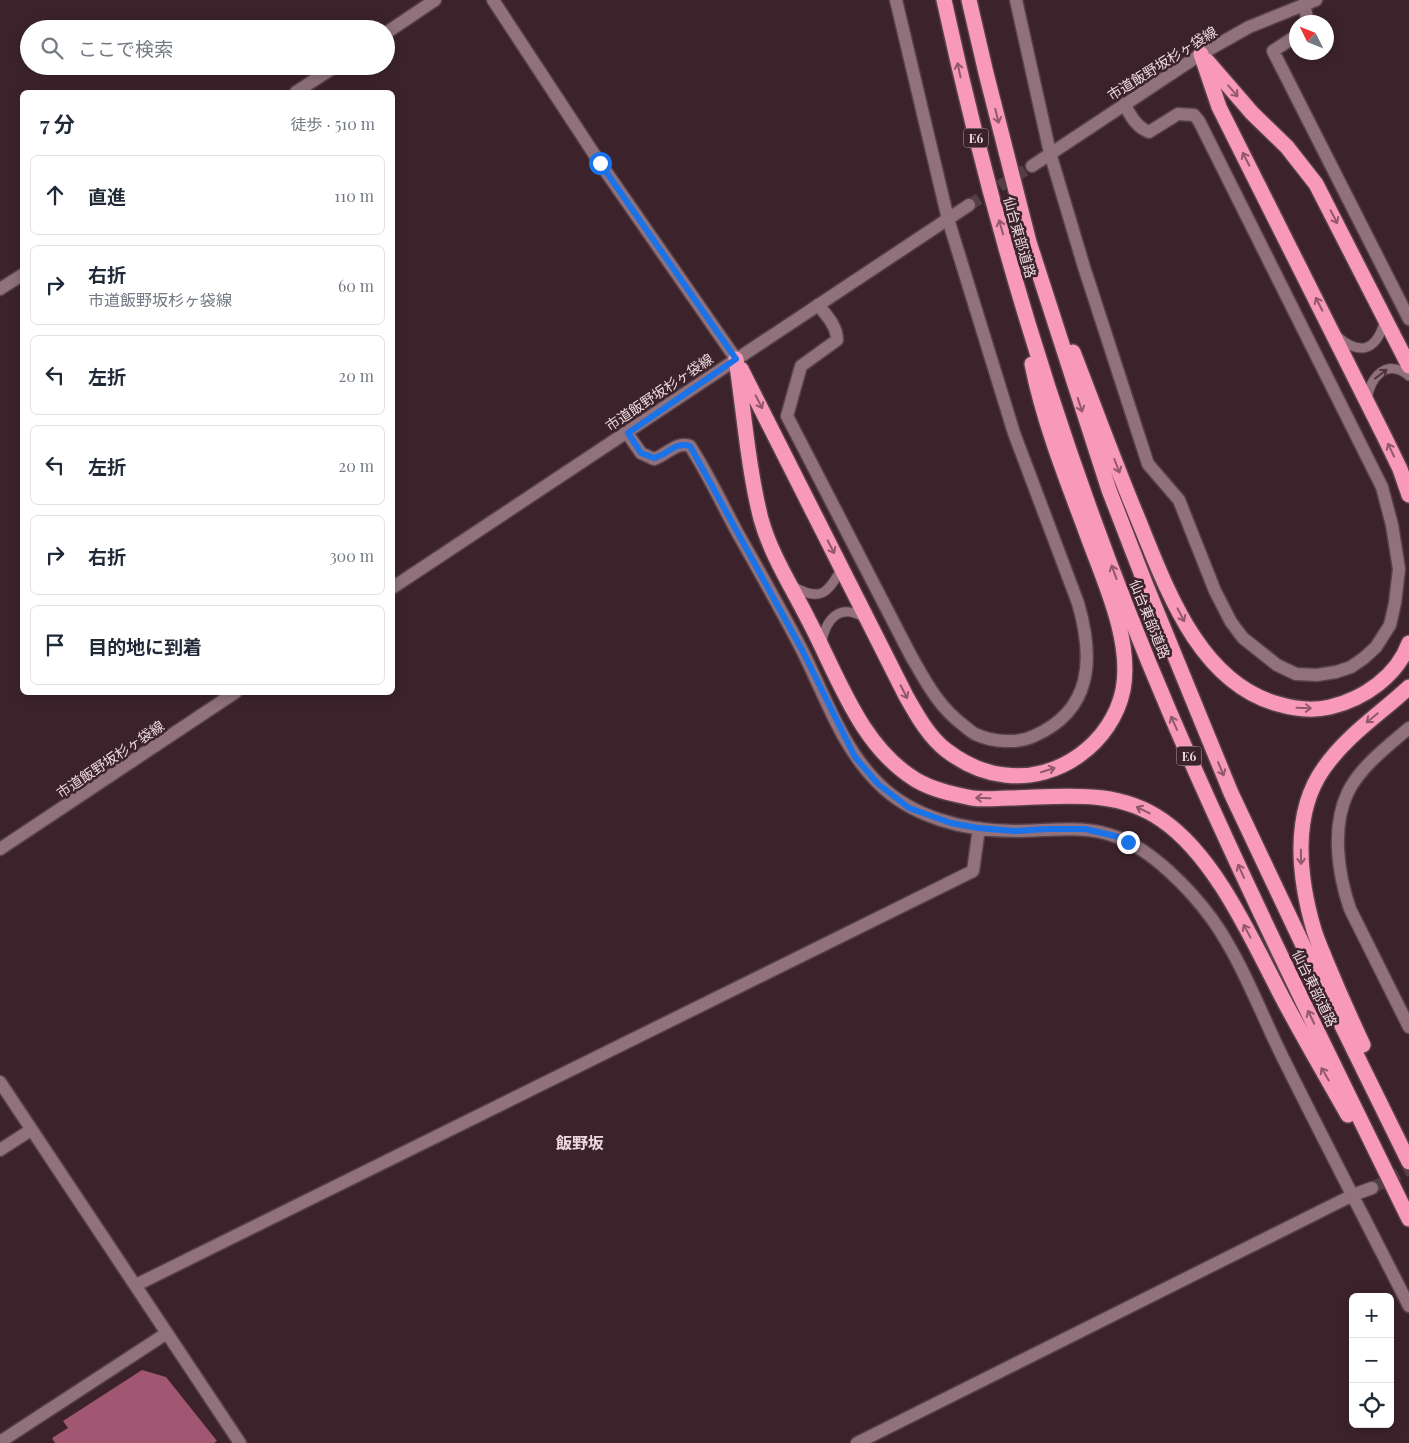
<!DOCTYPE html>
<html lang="ja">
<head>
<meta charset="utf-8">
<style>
	:root { --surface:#fff; --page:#f2f2f3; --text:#1f2937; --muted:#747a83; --line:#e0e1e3 }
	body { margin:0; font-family:"Playfair Display","Noto Sans JP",serif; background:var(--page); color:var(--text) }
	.controls { position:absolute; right:15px; bottom:15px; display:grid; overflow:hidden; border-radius:8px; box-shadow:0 2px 12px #0003 }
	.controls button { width:45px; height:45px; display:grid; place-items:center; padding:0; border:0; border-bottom:1px solid var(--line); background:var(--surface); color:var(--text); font:25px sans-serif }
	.compass { position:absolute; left:1289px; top:15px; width:45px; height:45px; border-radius:50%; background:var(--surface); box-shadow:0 2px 12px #0003; rotate:313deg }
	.stop { position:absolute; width:15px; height:15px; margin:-11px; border:4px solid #1a73e8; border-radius:50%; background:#fff }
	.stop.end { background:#1a73e8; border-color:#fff; box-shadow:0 1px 5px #0008 }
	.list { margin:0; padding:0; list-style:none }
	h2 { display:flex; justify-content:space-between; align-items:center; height:65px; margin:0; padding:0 20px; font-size:21px }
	h2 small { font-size:16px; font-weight:400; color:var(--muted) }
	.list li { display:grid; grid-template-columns:32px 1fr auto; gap:15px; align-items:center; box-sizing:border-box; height:80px; margin:0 10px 10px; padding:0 10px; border:1px solid var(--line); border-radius:8px }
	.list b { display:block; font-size:19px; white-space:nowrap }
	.list p { margin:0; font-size:16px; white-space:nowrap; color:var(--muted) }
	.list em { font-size:16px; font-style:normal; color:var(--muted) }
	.icon { flex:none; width:28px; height:28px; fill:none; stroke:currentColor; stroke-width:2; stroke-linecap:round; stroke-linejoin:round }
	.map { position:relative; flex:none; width:1409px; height:1443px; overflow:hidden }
	.search { position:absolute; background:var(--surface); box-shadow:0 2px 12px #0003; left:20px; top:20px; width:375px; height:55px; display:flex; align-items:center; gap:12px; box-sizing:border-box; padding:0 18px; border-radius:28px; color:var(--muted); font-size:19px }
	.panel { position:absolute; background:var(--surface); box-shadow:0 2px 12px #0003; left:20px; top:90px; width:375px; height:605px; border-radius:8px }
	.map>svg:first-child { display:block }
</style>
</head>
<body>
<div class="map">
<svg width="1409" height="1443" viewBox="0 0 1409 1443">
	<rect width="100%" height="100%" fill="#3c232b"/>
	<path fill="#a15671" d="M 142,1370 L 166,1377 L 217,1441 L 214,1443 L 55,1443 L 52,1438 L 68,1428 L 63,1421 Z"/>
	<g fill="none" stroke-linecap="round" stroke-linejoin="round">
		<path stroke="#563e46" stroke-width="12" stroke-dasharray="12 6" stroke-linecap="butt" d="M 1372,1188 L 1409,1169"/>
		<path stroke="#563e46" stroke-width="12" stroke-dasharray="12 6" stroke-linecap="butt" d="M 969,205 L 1032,166"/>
		<g stroke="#574149" stroke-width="11">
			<path id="lane" d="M 1338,337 C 1362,357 1377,349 1385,320
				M 1367,400 C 1370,378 1386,357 1409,376
				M 792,586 C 821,602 827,594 842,568
				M 821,644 C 826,619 839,602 865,618"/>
		</g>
		<g stroke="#574149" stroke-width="15">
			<path id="street" d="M 1016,0 L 1050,153 L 1084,267 L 1148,464 L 1179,500 L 1215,591 L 1231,622 L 1243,638 L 1277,665 L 1296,674 L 1317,675 L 1336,672 L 1351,667 L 1364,658 L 1376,647 L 1390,625 L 1395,603 L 1399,569 L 1392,525 L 1382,487 L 1199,121 L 1194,115 L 1178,114 L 1149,132 C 1136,127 1131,116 1124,104
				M 1304,4 L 1308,22
				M 386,33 L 435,0
				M 1296,36 L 1273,51 L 1409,319
				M 296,92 L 336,66
				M 0,289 L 22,275
				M 818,305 C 827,316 837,326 837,340 L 801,366 L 787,416 L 911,656 C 926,682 938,706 963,725 C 967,728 971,732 975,734 C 992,742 1018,744 1034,736 C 1093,710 1094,658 1078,603 L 1014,433 L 948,219 L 896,0
				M 627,433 L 641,453 L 654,459 C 667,455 676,441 690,446 C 707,472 721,502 736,530 C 759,571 782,611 803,652 C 825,696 842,747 877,782 C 912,818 966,831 1015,831 C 1050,831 1084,824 1117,837 C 1152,850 1190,889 1212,919 C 1242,961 1260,1012 1283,1058 C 1324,1141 1367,1223 1409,1306
				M 1409,728 C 1388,746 1361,766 1348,792 C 1331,827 1338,874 1350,909 L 1409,1027
				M 0,1150 L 31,1130
				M 136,1285 L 973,871 L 979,828
				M 857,1443 L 1353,1195 L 1372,1188"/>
		</g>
		<g stroke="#574149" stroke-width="15">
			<path id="secondary" d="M 493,0 L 600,163 L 736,359
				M 1032,166 L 1201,54 L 1249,27 L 1316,0
				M 392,588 L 969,205
				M 0,849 L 236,692
				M 0,1082 L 240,1443
				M 0,1442 L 167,1333"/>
		</g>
		<g stroke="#574149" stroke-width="18">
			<path id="highway" d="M 944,0 C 997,244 1072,484 1170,713 C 1244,885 1327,1051 1409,1219
				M 969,0 L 986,73 L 1029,242 L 1109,490 L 1145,583 L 1231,793 L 1318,977 L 1409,1162
				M 1201,54 L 1219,107 L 1384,436 L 1400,469 L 1409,495
				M 1207,61 L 1252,113 L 1287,147 L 1316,184 L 1409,366
				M 1073,352 C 1094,406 1114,461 1136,514 C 1165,584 1197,682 1278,704 C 1295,709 1313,711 1330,707 C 1364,699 1397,676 1409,643
				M 736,359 C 744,411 748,468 761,519 C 771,555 792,587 809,621 C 838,676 860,746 916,780 C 933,790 953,794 972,798 C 985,800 998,798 1010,798 C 1062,797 1116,788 1162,820 C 1216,857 1252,940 1282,997 C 1303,1037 1326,1076 1348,1115
				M 741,369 L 906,696 C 917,715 928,736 946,750 C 963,763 984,773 1005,775 C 1058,782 1112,743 1123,690 C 1133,638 1101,575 1084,526 C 1064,473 1043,419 1032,364
				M 1363,1045 C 1350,1017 1338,990 1326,961 C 1322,951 1317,940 1314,930 C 1299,879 1291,814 1324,768 C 1347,735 1380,714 1409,687"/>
		</g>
		<use href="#lane" stroke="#91727c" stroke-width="9"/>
		<use href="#street" stroke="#91727c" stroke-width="12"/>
		<use href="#secondary" stroke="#91727c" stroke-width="12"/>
		<use href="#highway" stroke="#f999ba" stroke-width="15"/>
	</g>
	<defs><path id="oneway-shaft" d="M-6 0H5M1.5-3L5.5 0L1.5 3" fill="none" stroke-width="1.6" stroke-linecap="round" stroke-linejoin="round" transform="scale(1.25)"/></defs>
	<g stroke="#91586b">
		<use href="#oneway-shaft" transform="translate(959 70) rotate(-102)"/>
		<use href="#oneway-shaft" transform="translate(1233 91) rotate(49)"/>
		<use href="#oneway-shaft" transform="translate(997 116) rotate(76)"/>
		<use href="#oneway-shaft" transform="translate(1246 159) rotate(-117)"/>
		<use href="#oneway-shaft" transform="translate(1334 217) rotate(63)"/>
		<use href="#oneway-shaft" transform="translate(1001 227) rotate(-106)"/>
		<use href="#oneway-shaft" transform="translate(1319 304) rotate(-117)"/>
		<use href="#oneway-shaft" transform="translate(759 402) rotate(63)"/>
		<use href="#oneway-shaft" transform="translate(1080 405) rotate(72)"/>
		<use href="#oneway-shaft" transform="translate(1391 450) rotate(-115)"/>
		<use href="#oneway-shaft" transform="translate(1117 466) rotate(69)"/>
		<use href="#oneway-shaft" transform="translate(831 547) rotate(63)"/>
		<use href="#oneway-shaft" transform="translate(1114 572) rotate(-110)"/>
		<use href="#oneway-shaft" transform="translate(1181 615) rotate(62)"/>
		<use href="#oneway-shaft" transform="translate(904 692) rotate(63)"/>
		<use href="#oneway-shaft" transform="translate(1304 708) rotate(2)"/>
		<use href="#oneway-shaft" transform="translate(1372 718) rotate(141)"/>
		<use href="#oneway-shaft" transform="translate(1174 723) rotate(-114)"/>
		<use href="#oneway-shaft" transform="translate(1221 769) rotate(67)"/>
		<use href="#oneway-shaft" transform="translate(1048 770) rotate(-17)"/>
		<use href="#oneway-shaft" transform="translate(983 798) rotate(-178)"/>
		<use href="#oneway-shaft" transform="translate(1143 810) rotate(-154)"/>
		<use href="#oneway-shaft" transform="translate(1301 857) rotate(89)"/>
		<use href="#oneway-shaft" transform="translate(1241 871) rotate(-114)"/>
		<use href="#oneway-shaft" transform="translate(1247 931) rotate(-118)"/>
		<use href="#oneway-shaft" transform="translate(1311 1017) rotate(-116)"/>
		<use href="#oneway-shaft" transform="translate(1325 1074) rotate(-120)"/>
	</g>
	<use stroke="#4d333b" href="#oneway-shaft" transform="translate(1381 374) rotate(-37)"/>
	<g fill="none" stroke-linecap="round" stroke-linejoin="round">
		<path stroke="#1a73e8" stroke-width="6" d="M 600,163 L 736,359 L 628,433 L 641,453 L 654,458 C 667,455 676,441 690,446 L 802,650 L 850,747 L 855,757 L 878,784 L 909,808 L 951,823 L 978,828 L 1015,831 L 1047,829 L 1085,829 L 1115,836 L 1128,842"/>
	</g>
	<g text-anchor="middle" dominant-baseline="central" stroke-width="5" stroke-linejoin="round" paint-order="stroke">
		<g fill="#3c232b" stroke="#b7a3a9" stroke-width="1">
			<rect x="963.5" y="128.5" width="25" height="19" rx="4"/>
			<rect x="1176.5" y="746.5" width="25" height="19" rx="4"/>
		</g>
		<g font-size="12" font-weight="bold" fill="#ecdadf">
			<text x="976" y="138">E6</text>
			<text x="1189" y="756">E6</text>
		</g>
		<g font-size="14" fill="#ecdadf" stroke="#3c232b">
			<text transform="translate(1162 63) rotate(-32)">市道飯野坂杉ヶ袋線</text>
			<text transform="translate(1020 237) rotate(74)">仙台東部道路</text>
			<text transform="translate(659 392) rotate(-34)">市道飯野坂杉ヶ袋線</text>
			<text transform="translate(1150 619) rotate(68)">仙台東部道路</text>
			<text transform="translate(110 759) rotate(-34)">市道飯野坂杉ヶ袋線</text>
			<text transform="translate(1315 988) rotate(64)">仙台東部道路</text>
		</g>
		<g font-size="16" font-weight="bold" fill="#ecdadf" stroke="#3c232b">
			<text x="580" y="1142">飯野坂</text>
		</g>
	</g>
</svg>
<div class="controls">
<button>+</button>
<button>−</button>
<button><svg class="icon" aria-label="locate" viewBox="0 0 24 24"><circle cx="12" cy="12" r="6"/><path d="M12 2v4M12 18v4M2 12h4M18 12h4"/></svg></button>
</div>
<svg class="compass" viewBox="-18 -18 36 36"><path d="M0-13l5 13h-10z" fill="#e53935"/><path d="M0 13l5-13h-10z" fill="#747a83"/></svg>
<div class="stop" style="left:600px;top:163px"></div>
<div class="stop end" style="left:1128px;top:842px"></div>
<div class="search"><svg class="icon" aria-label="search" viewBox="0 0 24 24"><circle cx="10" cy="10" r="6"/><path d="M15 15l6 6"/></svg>ここで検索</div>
<section class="panel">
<h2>7 分<small>徒歩 · 510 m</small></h2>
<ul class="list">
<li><svg class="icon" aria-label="ahead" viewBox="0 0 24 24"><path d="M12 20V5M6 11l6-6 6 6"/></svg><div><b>直進</b></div><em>110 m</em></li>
<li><svg class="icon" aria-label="right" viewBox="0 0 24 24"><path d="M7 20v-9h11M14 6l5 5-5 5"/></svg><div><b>右折</b><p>市道飯野坂杉ヶ袋線</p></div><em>60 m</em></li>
<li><svg class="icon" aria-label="left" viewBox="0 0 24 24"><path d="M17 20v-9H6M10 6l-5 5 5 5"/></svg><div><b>左折</b></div><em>20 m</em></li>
<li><svg class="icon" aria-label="left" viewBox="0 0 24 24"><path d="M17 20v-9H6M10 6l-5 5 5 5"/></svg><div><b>左折</b></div><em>20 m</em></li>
<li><svg class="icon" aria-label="right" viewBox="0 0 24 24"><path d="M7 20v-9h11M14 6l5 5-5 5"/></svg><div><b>右折</b></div><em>300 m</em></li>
<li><svg class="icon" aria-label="arrive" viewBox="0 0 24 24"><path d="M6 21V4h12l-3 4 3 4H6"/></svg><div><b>目的地に到着</b></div></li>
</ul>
</section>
</div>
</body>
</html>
